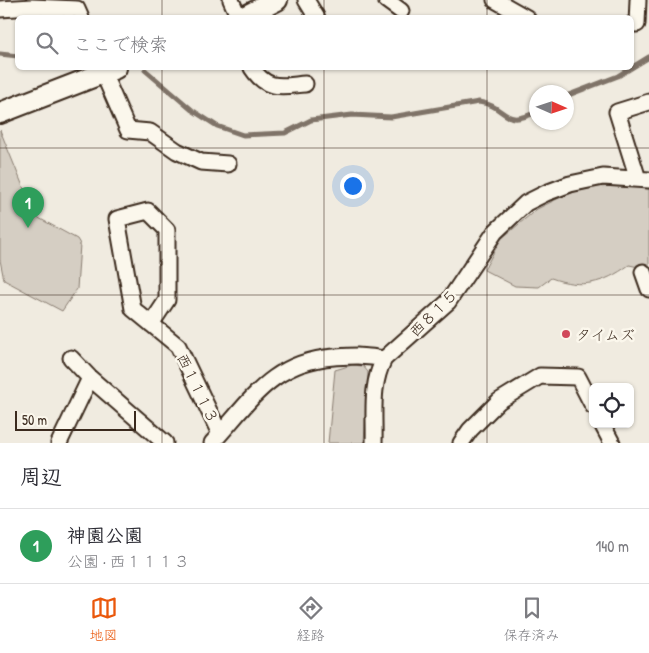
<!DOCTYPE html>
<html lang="ja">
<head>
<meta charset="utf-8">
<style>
	:root { --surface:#fff; --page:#f2f2f3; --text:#2b2b33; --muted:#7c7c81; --line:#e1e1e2; --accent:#ea580c }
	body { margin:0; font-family:"Patrick Hand","Klee One",sans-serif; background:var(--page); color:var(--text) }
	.controls { position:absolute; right:15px; bottom:15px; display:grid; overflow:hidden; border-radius:8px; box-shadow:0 1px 4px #0004 }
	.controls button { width:45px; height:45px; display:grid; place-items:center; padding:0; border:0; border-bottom:1px solid var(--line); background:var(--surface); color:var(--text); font:25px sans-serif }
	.compass { position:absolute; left:529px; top:85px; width:45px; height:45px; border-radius:50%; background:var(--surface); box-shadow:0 1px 4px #0004; rotate:93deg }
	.scale { position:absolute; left:15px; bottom:12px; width:121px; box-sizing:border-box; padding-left:5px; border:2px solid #3b2a1e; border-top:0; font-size:14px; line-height:18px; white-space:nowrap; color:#3b2a1e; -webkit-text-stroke:4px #fbf7ec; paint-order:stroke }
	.you { position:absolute; left:352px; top:185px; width:18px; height:18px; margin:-12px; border:4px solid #fff; border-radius:50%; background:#1a73e8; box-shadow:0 0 0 8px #1a73e833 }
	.badge { display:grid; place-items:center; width:32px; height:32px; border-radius:50%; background:var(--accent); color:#fff; font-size:16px; font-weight:700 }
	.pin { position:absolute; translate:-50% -41px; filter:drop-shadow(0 1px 2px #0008) }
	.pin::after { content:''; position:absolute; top:26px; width:18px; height:15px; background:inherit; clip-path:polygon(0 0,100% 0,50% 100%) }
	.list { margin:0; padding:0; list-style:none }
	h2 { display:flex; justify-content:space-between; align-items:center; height:65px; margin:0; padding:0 20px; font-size:21px }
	h2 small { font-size:16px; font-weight:400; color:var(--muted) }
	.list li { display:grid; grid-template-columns:32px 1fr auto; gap:15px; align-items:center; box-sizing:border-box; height:75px; padding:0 20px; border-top:1px solid var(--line) }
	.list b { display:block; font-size:19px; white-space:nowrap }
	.list p { margin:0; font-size:16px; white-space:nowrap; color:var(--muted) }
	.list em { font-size:16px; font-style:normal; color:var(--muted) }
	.icon { flex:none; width:28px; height:28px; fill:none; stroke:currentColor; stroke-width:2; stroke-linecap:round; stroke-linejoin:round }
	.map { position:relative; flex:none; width:649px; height:443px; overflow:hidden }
	.search { position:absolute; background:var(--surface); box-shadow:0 1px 4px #0004; left:15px; right:15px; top:15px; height:55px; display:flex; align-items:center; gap:12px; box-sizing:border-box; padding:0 18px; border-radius:8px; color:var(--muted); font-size:19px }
	.sheet { height:140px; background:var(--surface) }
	nav { display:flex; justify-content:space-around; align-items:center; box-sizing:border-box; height:70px; border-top:1px solid var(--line); background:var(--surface); font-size:14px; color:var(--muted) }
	nav a { display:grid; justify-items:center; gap:2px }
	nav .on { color:var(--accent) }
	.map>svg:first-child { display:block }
</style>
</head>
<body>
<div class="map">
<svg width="649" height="443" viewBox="0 0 649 443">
	<rect width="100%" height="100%" fill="#f0ebe0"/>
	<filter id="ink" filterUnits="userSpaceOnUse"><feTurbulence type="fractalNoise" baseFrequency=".02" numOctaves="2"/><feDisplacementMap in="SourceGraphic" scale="10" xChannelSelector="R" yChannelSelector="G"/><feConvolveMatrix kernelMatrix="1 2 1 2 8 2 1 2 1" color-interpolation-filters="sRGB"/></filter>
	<g filter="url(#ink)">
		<path fill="#d5cec3" stroke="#887c70" d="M 0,130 L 35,216 L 77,239 L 80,244 L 77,289 L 62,311 L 4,280 L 0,260 Z
			M 629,186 L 649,189 L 649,269 L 629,265 C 603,284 582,289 551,278 L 539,287 L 515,286 L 484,270 L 501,239 L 537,209 L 561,197 L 587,187 Z
			M 352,365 L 363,366 L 368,372 L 364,443 L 328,443 L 335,370 Z"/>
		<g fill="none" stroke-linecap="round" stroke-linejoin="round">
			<path stroke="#7f7367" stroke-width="5" d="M 0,54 L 18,56
				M 145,70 L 192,110 L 217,126 L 243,135 L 285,133 L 311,120 L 352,115 L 391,117 L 479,102 C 508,106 502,129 536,112
				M 566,96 L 618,76 L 649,57"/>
			<g stroke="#3b2a1e" stroke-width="19">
				<path id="minor" d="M 231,0 L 239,18
					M 306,0 L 317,18
					M 386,0 L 401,11
					M 495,0 L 527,18
					M 0,9 L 32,7 L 77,9 L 81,18
					M 632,24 L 637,24 L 638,0
					M 101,68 L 128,130 L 150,132 L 177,151 L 201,162 L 228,164
					M 252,68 C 267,91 281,86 305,84
					M 638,179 L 617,112 L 649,102
					M 643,272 L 649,289
					M 151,324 L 167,300 L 167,230 L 148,211 L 117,219 L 133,309 L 178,346 L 220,434
					M 71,358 L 90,378
					M 602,424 L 612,443
					M 59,443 L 90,378 L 165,443
					M 212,443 C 251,401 271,362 334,357 C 352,356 366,355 384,359 L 448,302 L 495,232 L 526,203 L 546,193 L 570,184 L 603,177 L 649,180
					M 374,443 C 375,414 370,386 384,359
					M 461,443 L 470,430 L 499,401 L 540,376 L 578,377 L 593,406"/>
			</g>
			<g stroke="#3b2a1e" stroke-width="24">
				<path id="major" d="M 242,18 L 277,0
					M 0,113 L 116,68"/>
			</g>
			<use href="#minor" stroke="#fbf7ec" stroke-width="15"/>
			<use href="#major" stroke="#fbf7ec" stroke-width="20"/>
		</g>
	</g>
	<path fill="none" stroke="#3b2a1e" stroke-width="1" stroke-opacity="0.55" d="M 162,0 L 162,18M 324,0 L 324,18M 487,0 L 487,18M 162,68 L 162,443M 324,68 L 324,443M 487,68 L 487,443M 0,148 L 649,148M 0,295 L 649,295"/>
	<circle fill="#d1495b" stroke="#fbf7ec" stroke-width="2" cx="566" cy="334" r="5"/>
	<g text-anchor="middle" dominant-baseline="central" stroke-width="5" stroke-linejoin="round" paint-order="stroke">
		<g font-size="15" fill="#3b2a1e" stroke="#fbf7ec">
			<text transform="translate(433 313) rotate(-45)">西８１５</text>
			<text transform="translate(198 388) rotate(64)">西１１１３</text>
		</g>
		<g font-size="15" fill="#3b2a1e" stroke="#fbf7ec" text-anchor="start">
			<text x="576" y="334">タイムズ</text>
		</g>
	</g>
</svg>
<div class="controls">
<button><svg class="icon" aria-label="locate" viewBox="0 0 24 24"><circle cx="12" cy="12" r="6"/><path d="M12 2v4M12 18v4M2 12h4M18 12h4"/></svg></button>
</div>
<svg class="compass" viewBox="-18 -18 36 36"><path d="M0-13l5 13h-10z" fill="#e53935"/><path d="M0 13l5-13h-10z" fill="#7c7c81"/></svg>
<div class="scale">50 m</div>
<div class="you"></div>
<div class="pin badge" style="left:28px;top:228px;background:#2e9e5b">1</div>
<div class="search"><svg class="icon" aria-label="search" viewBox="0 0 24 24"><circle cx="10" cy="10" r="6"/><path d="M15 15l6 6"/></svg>ここで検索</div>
</div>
<section class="sheet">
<h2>周辺<small></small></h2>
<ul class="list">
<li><span class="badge" style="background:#2e9e5b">1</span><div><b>神園公園</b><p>公園 · 西１１１３</p></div><em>140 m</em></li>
</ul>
</section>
<nav>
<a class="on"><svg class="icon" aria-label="map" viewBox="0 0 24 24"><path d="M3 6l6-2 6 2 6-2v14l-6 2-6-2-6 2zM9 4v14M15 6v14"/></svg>地図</a>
<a><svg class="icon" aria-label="directions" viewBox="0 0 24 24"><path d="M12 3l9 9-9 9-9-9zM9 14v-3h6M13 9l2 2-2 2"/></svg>経路</a>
<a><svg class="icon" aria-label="saved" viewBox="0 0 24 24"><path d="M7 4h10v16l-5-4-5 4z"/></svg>保存済み</a>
</nav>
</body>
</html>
